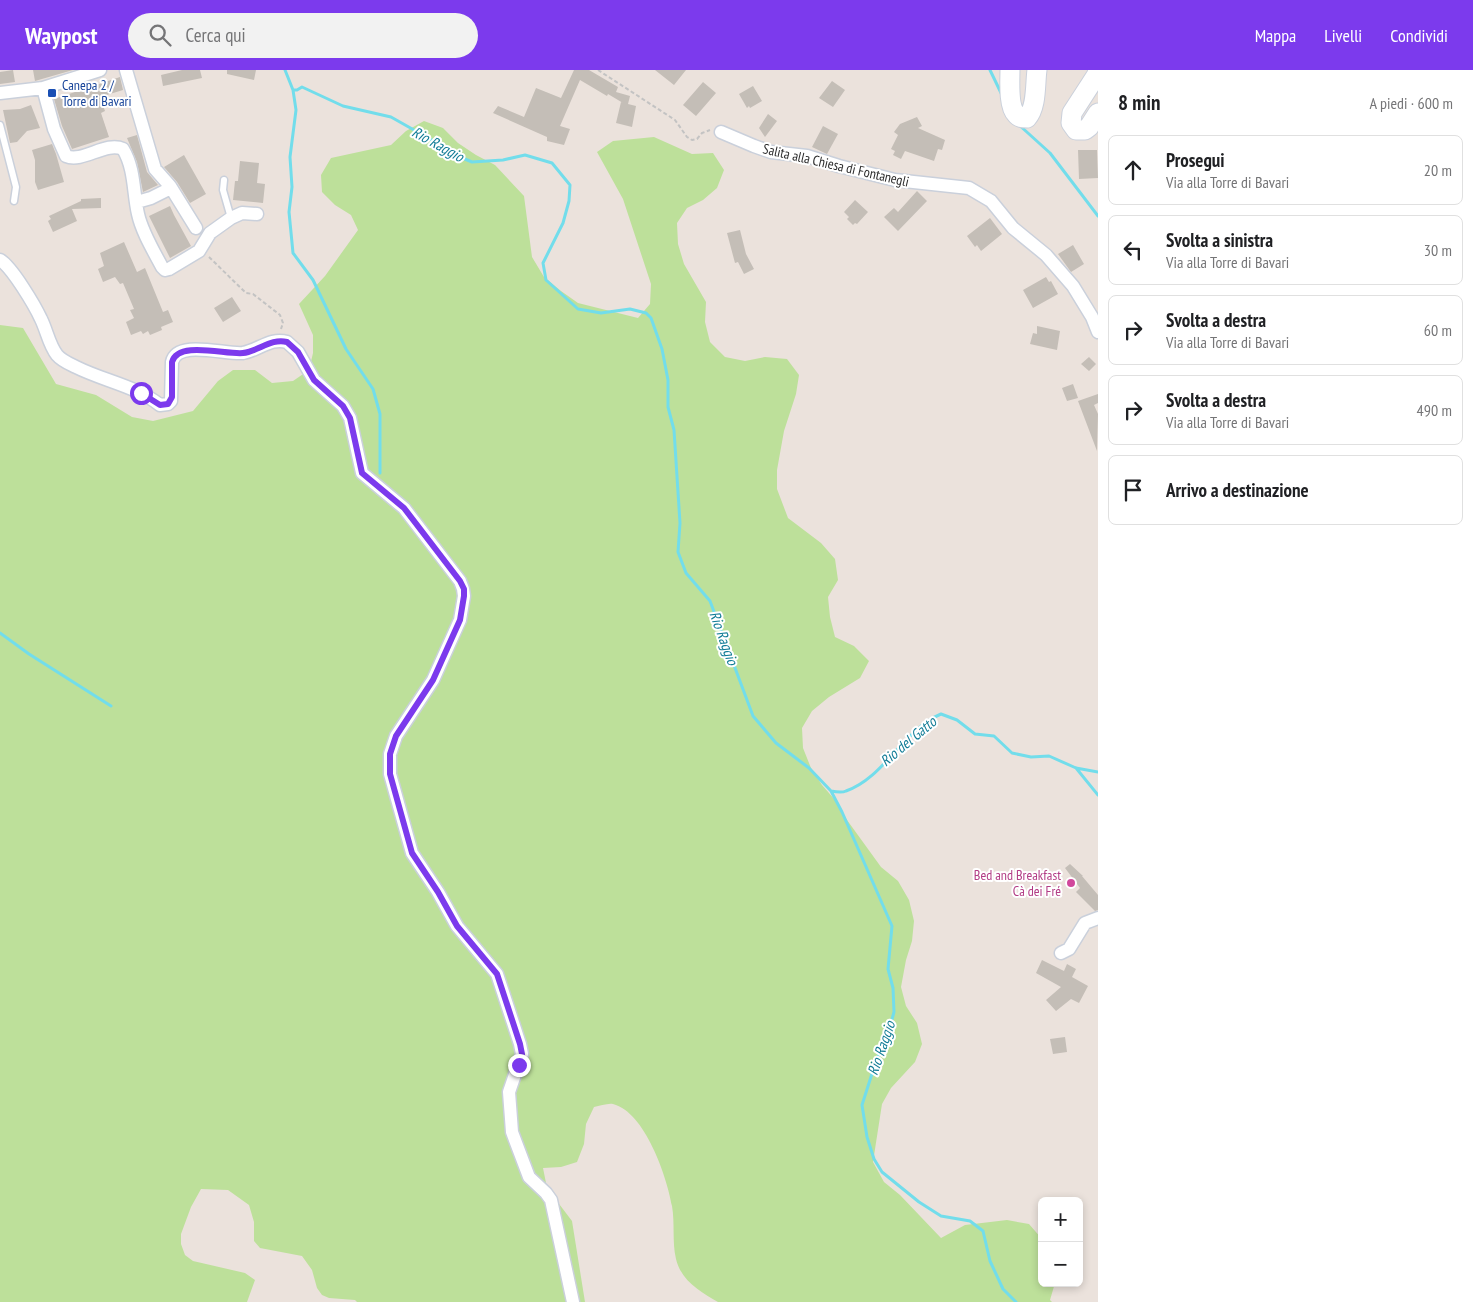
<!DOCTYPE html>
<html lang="it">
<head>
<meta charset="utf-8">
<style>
	:root { --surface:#fff; --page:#f2f2f2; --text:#202124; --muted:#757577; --line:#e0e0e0; --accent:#7c3aed }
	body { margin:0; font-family:"PT Sans Narrow",sans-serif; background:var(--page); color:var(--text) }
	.controls { position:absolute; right:15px; bottom:15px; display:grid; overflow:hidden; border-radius:8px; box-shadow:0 2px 8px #0003 }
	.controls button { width:45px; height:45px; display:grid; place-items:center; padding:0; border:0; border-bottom:1px solid var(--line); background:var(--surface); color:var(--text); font:25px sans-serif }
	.stop { position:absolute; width:15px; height:15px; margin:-11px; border:4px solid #7c3aed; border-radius:50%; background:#fff }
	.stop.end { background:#7c3aed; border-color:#fff; box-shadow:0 1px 5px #0008 }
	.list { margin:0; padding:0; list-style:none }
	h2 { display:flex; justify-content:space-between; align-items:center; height:65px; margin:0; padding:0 20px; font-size:21px }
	h2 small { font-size:16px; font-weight:400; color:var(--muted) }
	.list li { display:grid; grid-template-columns:32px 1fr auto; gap:15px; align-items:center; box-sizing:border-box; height:70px; margin:0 10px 10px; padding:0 10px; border:1px solid var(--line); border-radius:8px }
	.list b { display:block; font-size:19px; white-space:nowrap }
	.list p { margin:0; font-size:16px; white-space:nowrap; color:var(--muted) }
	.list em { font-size:16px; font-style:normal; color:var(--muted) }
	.icon { flex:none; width:28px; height:28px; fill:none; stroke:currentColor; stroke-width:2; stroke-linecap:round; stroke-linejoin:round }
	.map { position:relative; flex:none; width:1098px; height:1232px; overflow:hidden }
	header { display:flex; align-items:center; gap:30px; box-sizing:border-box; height:70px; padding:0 25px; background:var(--accent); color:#fff }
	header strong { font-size:24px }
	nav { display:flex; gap:28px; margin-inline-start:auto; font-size:18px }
	.search { width:350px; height:45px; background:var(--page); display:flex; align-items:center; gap:12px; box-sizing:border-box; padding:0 18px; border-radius:28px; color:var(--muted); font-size:19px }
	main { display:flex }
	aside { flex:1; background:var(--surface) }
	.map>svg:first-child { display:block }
</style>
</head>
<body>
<header>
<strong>Waypost</strong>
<div class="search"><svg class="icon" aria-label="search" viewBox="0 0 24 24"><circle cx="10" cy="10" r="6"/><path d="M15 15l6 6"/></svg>Cerca qui</div>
<nav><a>Mappa</a><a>Livelli</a><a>Condividi</a></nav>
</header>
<main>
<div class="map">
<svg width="1098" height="1232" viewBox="0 0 1098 1232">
	<rect width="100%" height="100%" fill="#ebe2dc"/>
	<path fill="#bde09a" d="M 424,51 L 443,58 L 458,73 L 476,85 L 495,95 L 524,126 L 532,187 L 544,207 L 561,221 L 578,233 L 638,248 L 650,234 L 651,214 L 623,129 L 597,82 L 613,71 L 654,67 L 692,84 L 713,83 L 724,100 L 717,118 L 703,130 L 687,138 L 677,153 L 678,174 L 684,194 L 706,232 L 705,252 L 710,272 L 725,287 L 745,291 L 765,287 L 787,289 L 799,305 L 796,324 L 784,361 L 777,400 L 777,419 L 788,448 L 821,473 L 835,489 L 838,510 L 828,527 L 830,547 L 835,567 L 854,576 L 869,591 L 860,608 L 829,627 L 812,641 L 802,658 L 803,678 L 811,698 L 822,715 L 835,730 L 847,750 L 881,797 L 898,811 L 909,830 L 914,851 L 912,871 L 906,890 L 901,917 L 906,936 L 917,953 L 922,974 L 915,992 L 891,1018 L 882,1034 L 873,1092 L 884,1112 L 900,1125 L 941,1168 L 965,1155 L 1007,1150 L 1029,1154 L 1042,1169 L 1042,1213 L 1055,1213 L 1050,1230 L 1052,1232 L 718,1232 C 701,1222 681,1211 676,1189 C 672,1172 675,1153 672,1136 C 667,1107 645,1042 613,1034 C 608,1033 600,1036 594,1037 L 586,1054 L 584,1074 L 577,1092 L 561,1097 L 543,1098 L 547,1118 L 572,1151 L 585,1232 L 357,1232 L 355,1230 L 329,1228 L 322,1225 L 317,1218 L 312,1200 L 302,1186 L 260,1178 L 254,1171 L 254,1152 L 249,1135 L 228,1120 L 201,1119 L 191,1137 L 181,1164 L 181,1174 L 185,1185 L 193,1191 L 245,1203 L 255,1210 L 247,1232 L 0,1232 L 0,255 L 23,258 L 56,314 L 96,325 L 132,347 L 153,351 L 193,341 L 218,311 L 233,300 L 255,300 L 272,313 L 293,311 L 309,300 L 313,283 L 313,265 L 299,234 L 325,206 L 358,160 L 351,145 L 335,135 L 322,122 L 321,105 L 331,88 L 391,75 L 406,61 Z"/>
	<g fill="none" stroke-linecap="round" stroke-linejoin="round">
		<path stroke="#72ddeb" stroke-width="3" d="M 285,0 L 293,20 L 297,20 L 302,17 L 343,36 L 391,47 L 437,73 L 448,82 L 472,92 L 503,90 L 525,85 L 552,93 L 570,115 L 569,131 L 563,153 L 543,193 L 546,210 L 578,239 L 601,243 L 630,239 L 646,243 L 651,248 L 662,279 L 668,310 L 668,337 L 674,360 L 680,453 L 678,482 L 686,503 L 710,531 L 753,646 L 776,673 L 809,698 L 831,721 L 842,742 L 892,856 L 888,899 L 893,918 L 894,942 L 885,975 L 877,988 L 862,1035 L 867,1067 L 874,1089 L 882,1102 L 919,1132 L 941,1146 L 970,1151 L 983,1161 L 990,1191 L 1003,1219 L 1016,1232
			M 990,0 L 1002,25
			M 293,20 L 296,40 L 290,87 L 292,117 L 289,142 L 293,183 L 313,210 L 346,279 L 373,319 L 380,344 L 380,403
			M 1018,54 L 1050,83 L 1098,146
			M 0,563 L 29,584 L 111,636
			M 1076,698 L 1098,725
			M 831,721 C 836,722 842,723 846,721 C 884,708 903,660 941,644 L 957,650 L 975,664 L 994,666 L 1012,683 L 1031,687 L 1049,686 L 1076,698 L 1098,702"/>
	</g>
	<path fill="#c4beb7" d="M 13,0 L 15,12 L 0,14 L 0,2 Z
		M 33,0 L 73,0 L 35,11 Z
		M 182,0 L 200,0 L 202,8 L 163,16 L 161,5 Z
		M 227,0 L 256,0 L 254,10 L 227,4 Z
		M 574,0 L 589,0 L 618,17 L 616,22 L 630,26 L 628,34 L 636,36 L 632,57 L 616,53 L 621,32 L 623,33 L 608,24 L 607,26 L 580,10 L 560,56 L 570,59 L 564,75 L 547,71 L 547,67 L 493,43 L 498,36 L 524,47 L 536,18 L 561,28 Z
		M 655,0 L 686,0 L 674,15 Z
		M 120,7 L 123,20 L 100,27 L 105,41 L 101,43 L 109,67 L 72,79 L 62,56 L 54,29 Z
		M 832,11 L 845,20 L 833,37 L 819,28 Z
		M 703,12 L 716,23 L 696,46 L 683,35 Z
		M 753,16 L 762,31 L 750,38 L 749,36 L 747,38 L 739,24 Z
		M 31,35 L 40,58 L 27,61 L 17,72 L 10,73 L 3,40 L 20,39 Z
		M 768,44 L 777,51 L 765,67 L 759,58 Z
		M 917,47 L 922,56 L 918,58 L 945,70 L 942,80 L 938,79 L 934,91 L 905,81 L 901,89 L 893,85 L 895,81 L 891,79 L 898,65 L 894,62 L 900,54 Z
		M 823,56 L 838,64 L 827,84 L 812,77 Z
		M 137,65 L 147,102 L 158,115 L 143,122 L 137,92 L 127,68 Z
		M 52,74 L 56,84 L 64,112 L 38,120 L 35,112 L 35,90 L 32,80 Z
		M 1078,80 L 1097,80 L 1098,108 L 1079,109 Z
		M 184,85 L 206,124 L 190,133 L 177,112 L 164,97 Z
		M 240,91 L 259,93 L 257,113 L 265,114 L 263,133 L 233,130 L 235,111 L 238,111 Z
		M 917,121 L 927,131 L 898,161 L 884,147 L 894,138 L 898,142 Z
		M 101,128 L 101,138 L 72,139 L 77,151 L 53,162 L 48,151 L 51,149 L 49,146 L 81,131 L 81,129 Z
		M 855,130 L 868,142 L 857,154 L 855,153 L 853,155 L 847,149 L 849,147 L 844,142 Z
		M 170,136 L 174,145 L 191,176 L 170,188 L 149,146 Z
		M 990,148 L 1002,164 L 981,181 L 977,175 L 975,177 L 967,166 Z
		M 740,160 L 746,184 L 754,199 L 744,204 L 738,192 L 735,193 L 727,163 Z
		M 124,172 L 137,202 L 145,198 L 163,242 L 168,240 L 173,252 L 161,257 L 162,260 L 150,265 L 148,261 L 143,264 L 141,261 L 131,265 L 126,252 L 134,248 L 130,240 L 134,239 L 123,213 L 120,214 L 115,207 L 103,212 L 98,199 L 104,196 L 100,183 Z
		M 1073,175 L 1084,194 L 1071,202 L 1058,184 Z
		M 1046,207 L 1049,212 L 1051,211 L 1058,224 L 1033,238 L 1023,220 Z
		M 232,227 L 241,241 L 223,252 L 214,238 Z
		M 1037,256 L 1060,261 L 1057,280 L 1030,274 L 1033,263 L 1037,264 Z
		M 1089,287 L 1096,294 L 1089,301 L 1081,294 Z
		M 1073,314 L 1078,328 L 1067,331 L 1062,318 Z
		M 1098,324 L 1098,333 L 1094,335 L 1098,344 L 1097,381 L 1078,331 Z
		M 1070,794 L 1083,806 L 1082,806 L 1098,825 L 1098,840 L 1095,841 L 1076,822 L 1080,818 L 1065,798 Z
		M 1042,890 L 1064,901 L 1067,894 L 1076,899 L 1072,907 L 1088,916 L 1079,933 L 1071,929 L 1056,941 L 1046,930 L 1061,917 L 1036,903 Z
		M 1065,967 L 1067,982 L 1053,984 L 1050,969 Z"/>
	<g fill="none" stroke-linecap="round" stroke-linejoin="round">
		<g stroke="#cad0db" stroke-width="9">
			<path id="lane" d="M 0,55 L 16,117 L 14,131
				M 224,110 L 223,120 L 231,148"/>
		</g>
		<g stroke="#cad0db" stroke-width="15">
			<path id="street" d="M 126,0 L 155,99 L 170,116 L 196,158
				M 43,18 L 54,59 L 66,86 C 83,93 106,71 123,79 C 135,99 133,122 138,144 C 142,162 153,180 162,197 L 165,200 L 169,199 L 199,181 L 210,163 L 231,148 L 242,143 L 257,144
				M 0,23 L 43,18 L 100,0
				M 721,62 L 754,76 L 771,82 L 807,86 L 839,96 L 895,110 L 969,118 L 991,131 L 1013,158 L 1046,185 L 1073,216 L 1092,247 L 1098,262
				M 137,132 L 151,128 L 171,118
				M 0,190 C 12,197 35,236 41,249 C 47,261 49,275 57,285 C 62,291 70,294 76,297 C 104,311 136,316 160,335 L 168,334 L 171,331 L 172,292 C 177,269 226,285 243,283 C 259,280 271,267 287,272 L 298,282 L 314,310 L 343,336 L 350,348 L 362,403 L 404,438 L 460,511 L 463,519 L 464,526 L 460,550 L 433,610 L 396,666 L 390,684 L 390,704 L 412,783 L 438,822 L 457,856 L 497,904 L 520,974 L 522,984 L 509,1022 L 512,1062 L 529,1107 L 546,1123 L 551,1130 L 573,1232
				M 1061,883 L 1069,879 L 1085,853 L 1098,848"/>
		</g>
		<g stroke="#cad0db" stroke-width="21">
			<path id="secondary" d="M 1010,0 C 1010,10 1008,36 1016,44 C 1019,48 1023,48 1027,48 C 1037,37 1035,14 1037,0
				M 1098,1 L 1096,6 L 1072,43 L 1071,53 L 1076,60 L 1085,60 L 1089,57 L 1098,43"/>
		</g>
		<path stroke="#c3c3c3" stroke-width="2" stroke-dasharray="4 2.5" stroke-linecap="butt" d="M 598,0 L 675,50 L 687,67 L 692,70 L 697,69 L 702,63 L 710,60
			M 209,187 L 246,223 L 253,224 L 280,245 L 283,253 L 281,259"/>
		<use href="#lane" stroke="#fff" stroke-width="6"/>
		<use href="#street" stroke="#fff" stroke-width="12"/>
		<use href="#secondary" stroke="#fff" stroke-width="19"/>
	</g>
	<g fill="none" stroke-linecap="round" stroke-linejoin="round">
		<path stroke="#7c3aed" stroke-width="6" d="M 141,323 L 160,335 L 168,334 L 172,327 L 172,292 C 178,270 226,285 243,283 C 259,281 271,268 287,272 L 298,282 L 314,310 L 343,336 L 350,348 L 362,403 L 404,438 L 460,511 L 464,519 L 464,526 L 460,550 L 433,610 L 396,666 L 390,684 L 390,704 L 412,783 L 438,822 L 457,856 L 497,904 L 520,974 L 522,984 L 519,995"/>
	</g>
	<rect fill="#1a4fb4" stroke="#fff" stroke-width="2" x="47" y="18" width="10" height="10" rx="2.5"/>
	<circle fill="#d1479c" stroke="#fff" stroke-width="2" cx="1071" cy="813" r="5"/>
	<g text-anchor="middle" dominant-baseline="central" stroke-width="4" stroke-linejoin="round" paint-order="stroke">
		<g font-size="14" fill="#164399" stroke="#fff" text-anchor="start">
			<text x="62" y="15">Canepa 2 /<tspan x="62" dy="16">Torre di Bavari</tspan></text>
		</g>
		<g font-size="14" fill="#2a2a2a" stroke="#fff">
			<text transform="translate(836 95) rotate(13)">Salita alla Chiesa di Fontanegli</text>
		</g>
		<g font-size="14" fill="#b23c85" stroke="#fff" text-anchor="end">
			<text x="1061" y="805">Bed and Breakfast<tspan x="1061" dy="16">Cà dei Fré</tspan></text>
		</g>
		<g font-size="15" font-style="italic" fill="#117c96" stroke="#fff">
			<text transform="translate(438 74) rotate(29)">Rio Raggio</text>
			<text transform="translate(724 568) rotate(70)">Rio Raggio</text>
			<text transform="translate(908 671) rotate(-40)">Rio del Gatto</text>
			<text transform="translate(881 978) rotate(-71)">Rio Raggio</text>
		</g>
	</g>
</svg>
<div class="controls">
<button>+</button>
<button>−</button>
</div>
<div class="stop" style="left:141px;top:323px"></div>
<div class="stop end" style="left:519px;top:995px"></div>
</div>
<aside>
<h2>8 min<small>A piedi · 600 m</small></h2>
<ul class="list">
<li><svg class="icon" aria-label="ahead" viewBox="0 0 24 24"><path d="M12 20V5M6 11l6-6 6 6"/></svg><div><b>Prosegui</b><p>Via alla Torre di Bavari</p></div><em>20 m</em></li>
<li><svg class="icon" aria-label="left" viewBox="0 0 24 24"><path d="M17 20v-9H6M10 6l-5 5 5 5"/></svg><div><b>Svolta a sinistra</b><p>Via alla Torre di Bavari</p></div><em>30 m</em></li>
<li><svg class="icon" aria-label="right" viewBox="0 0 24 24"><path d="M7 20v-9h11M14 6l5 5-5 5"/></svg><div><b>Svolta a destra</b><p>Via alla Torre di Bavari</p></div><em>60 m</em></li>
<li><svg class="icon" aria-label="right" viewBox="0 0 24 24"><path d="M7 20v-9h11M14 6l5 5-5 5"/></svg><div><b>Svolta a destra</b><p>Via alla Torre di Bavari</p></div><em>490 m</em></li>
<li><svg class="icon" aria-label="arrive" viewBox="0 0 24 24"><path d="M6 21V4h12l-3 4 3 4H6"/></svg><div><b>Arrivo a destinazione</b></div></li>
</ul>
</aside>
</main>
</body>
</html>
